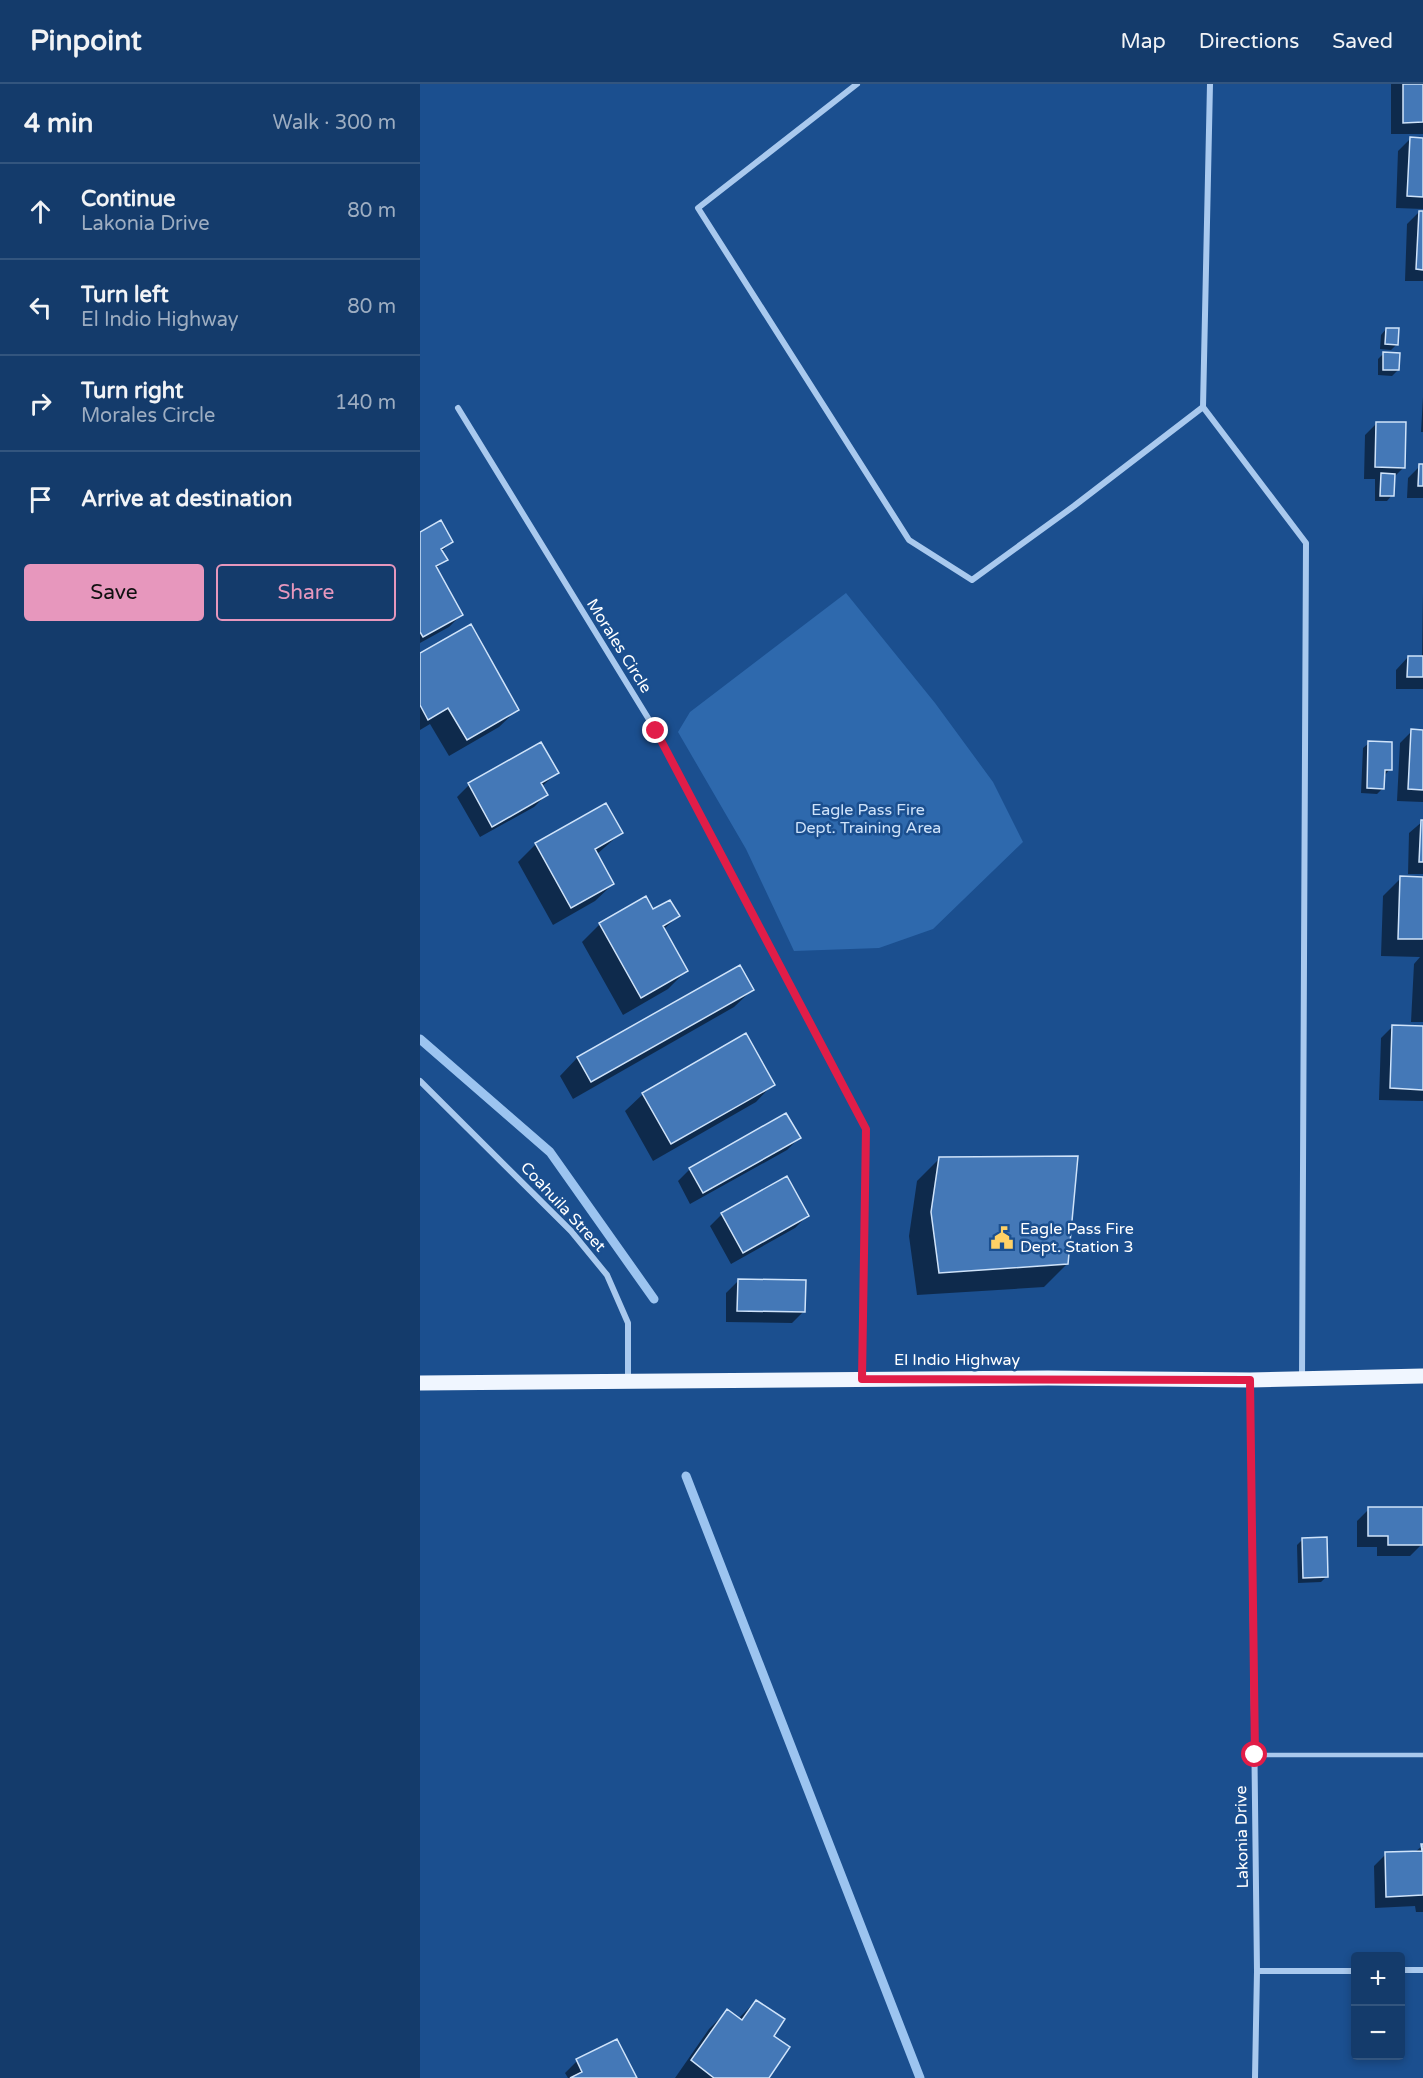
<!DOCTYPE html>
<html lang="en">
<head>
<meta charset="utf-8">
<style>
	:root { --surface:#143b6b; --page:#1d4271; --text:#f1f3f6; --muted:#9dadc1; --line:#33557e; --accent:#e797bd }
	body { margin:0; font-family:"Varela Round",sans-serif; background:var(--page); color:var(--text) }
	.controls { position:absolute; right:18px; bottom:18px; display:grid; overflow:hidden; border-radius:6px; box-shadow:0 3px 9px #0003 }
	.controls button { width:54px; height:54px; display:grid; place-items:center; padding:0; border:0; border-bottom:2px solid var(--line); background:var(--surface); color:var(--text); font:30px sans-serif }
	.stop { position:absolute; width:18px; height:18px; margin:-14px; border:4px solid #e11d48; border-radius:50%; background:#fff }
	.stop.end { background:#e11d48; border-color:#fff; box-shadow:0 2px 6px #0008 }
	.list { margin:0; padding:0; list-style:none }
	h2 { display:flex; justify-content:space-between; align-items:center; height:78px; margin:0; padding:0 24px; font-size:26px }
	h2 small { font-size:20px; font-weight:400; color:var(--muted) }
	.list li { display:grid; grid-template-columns:39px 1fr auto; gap:18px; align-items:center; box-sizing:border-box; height:96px; padding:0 24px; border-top:2px solid var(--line) }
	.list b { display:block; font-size:22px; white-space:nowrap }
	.list p { margin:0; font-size:20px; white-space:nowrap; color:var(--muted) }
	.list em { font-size:20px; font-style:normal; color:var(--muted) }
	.actions { display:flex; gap:12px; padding:18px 24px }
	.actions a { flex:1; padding:14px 0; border:2px solid var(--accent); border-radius:6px; text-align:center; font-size:21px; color:var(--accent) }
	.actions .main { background:var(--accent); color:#111 }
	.icon { flex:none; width:33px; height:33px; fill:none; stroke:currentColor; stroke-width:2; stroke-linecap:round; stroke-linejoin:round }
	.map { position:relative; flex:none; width:1003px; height:1994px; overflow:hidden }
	header { display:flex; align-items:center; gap:36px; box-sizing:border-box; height:84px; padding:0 30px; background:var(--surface); border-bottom:2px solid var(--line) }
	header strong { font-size:28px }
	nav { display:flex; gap:33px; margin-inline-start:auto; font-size:21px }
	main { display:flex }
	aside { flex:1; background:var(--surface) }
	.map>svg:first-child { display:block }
</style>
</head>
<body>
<header>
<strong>Pinpoint</strong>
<nav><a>Map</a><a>Directions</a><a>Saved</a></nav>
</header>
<main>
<aside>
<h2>4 min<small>Walk · 300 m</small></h2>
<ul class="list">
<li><svg class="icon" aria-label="ahead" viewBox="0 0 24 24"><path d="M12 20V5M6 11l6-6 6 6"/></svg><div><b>Continue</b><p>Lakonia Drive</p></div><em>80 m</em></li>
<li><svg class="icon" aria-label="left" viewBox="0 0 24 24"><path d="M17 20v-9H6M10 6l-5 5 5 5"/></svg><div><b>Turn left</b><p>El Indio Highway</p></div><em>80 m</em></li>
<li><svg class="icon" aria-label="right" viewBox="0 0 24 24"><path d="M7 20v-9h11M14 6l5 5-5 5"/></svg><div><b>Turn right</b><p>Morales Circle</p></div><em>140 m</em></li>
<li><svg class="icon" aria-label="arrive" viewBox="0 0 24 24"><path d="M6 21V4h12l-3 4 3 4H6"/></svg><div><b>Arrive at destination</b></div></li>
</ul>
<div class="actions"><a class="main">Save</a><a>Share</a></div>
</aside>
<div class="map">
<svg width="1003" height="1994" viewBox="0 0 1003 1994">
	<rect width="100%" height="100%" fill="#1b4f8f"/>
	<path fill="#2e69ad" d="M 426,509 L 515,619 L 573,698 L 603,758 L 513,845 L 459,864 L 374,867 L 326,765 L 258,648 L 270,628 Z"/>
	<path fill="#0007" d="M 971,0 L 1003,0 L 1003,50 L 971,50 Z
		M 990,55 L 1003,55 L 1003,125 L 976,124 L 978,67 Z
		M 999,128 L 1003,128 L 1003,197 L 985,197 L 987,140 Z
		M 966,245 L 977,260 L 971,266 L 960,265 L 961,251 Z
		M 964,269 L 978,286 L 972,292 L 958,291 L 958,275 Z
		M 1003,313 L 1003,348 L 1001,348 Z
		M 957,339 L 983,384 L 973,394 L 972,411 L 967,417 L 955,417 L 955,395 L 944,395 L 945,351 Z
		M 1000,382 L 1003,382 L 1003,414 L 987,414 L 988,394 Z
		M 0,449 L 31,458 L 21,468 L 26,475 L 16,485 L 41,531 L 29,543 L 0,559 Z
		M 1003,509 L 1003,605 L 976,605 L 976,586 L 988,573 L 1002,574 Z
		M 0,571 L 97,626 L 79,643 L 29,672 L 10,640 L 0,646 Z
		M 992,647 L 1003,647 L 1003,718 L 977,717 L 980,659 Z
		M 949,659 L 970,685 L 965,691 L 963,704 L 957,710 L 941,709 L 943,664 Z
		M 137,689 L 121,703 L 126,711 L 114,723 L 60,753 L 37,713 L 49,701 Z
		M 185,721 L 201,749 L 176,771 L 193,800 L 175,817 L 133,841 L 98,778 L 116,760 Z
		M 1003,737 L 1003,790 L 988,790 L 989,749 Z
		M 981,794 L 1003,795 L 1003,938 L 991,938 L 994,880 L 1000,873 L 961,872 L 963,812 Z
		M 233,828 L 258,832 L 243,846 L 266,887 L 248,905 L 203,931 L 162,858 L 180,840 Z
		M 319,883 L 332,906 L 314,923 L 153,1015 L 140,992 L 157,974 Z
		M 973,942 L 1003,943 L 1003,1017 L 959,1016 L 961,954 Z
		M 353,1000 L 336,1018 L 233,1077 L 205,1027 L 223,1010 Z
		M 366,1031 L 379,1054 L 367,1066 L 270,1120 L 258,1097 L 270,1085 Z
		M 520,1074 L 647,1180 L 624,1203 L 497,1211 L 489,1152 L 497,1097 Z
		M 302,1130 L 387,1132 L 375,1144 L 311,1180 L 290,1142 Z
		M 318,1197 L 384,1227 L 372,1239 L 306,1238 L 306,1209 Z
		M 949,1425 L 1002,1460 L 990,1472 L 957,1472 L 957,1463 L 937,1463 L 937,1437 Z
		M 883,1455 L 907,1492 L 901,1498 L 878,1499 L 877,1461 Z
		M 1003,1761 L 1003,1828 L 996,1828 L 995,1822 L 955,1824 L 954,1782 L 966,1770 L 994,1769 Z
		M 336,1917 L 352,1952 L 347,1994 L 255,1994 L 289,1945 L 307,1927 L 318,1935 Z
		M 157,1977 L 215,1994 L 148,1994 L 145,1989 Z"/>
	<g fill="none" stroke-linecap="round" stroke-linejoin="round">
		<path stroke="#9cc4f0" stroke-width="9" d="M 0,955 L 130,1068 L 234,1215
			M 266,1392 L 500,1994"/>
	</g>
	<path fill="#4478b7" stroke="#cfe3fa" stroke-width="1.5" d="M 983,0 L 1003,0 L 1003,38 L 983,39 Z
		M 990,53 L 1003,54 L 1003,113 L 987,112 Z
		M 999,127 L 1003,127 L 1003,186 L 996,185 Z
		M 966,244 L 979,244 L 978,261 L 965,260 Z
		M 963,268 L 980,269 L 979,286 L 963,286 Z
		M 956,338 L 986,338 L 985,384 L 955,383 Z
		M 999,380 L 1003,380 L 1003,402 L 998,402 Z
		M 961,389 L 975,390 L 974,412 L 960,412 Z
		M 21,436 L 33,458 L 21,465 L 28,476 L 16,482 L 43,531 L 3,553 L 0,548 L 0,448 Z
		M 51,540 L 99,626 L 47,656 L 28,624 L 8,636 L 0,621 L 0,569 Z
		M 988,572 L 1003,572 L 1003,593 L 987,593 Z
		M 991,645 L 1003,646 L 1003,706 L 988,705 Z
		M 948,657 L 972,658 L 972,686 L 965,686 L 964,705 L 947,704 Z
		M 121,658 L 139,689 L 121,699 L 128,711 L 72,743 L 48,699 Z
		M 186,719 L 203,749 L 175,765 L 194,800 L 151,824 L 115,759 Z
		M 1001,736 L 1003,736 L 1003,778 L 999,778 Z
		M 980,792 L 1003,793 L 1003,855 L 978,855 Z
		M 226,812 L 233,825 L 250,816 L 260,832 L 243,842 L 268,887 L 221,914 L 179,839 Z
		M 320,881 L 334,906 L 171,998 L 157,973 Z
		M 972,941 L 1003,942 L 1003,1006 L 970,1004 Z
		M 326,949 L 355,1001 L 251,1060 L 222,1009 Z
		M 366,1029 L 381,1054 L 283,1109 L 269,1084 Z
		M 658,1072 L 648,1180 L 519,1189 L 511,1128 L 519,1073 Z
		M 367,1092 L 389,1132 L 323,1169 L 301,1129 Z
		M 318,1195 L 386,1196 L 385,1228 L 317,1227 Z
		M 948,1423 L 1003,1423 L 1003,1461 L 968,1461 L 968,1452 L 948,1452 Z
		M 907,1453 L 908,1493 L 883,1494 L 882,1454 Z
		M 1001,1760 L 1003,1760 L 1003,1811 L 966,1813 L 965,1768 L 1002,1767 Z
		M 336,1916 L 365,1935 L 354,1952 L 370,1963 L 349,1994 L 294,1994 L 271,1976 L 307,1925 L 322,1936 Z
		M 197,1955 L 217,1994 L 150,1994 L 162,1988 L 156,1975 Z"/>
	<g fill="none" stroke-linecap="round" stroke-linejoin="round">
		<path stroke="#a9c9ee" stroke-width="4.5" d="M 835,1671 L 1003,1671"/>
		<path stroke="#a9c9ee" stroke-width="6" d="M 437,0 L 278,124 L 489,456 L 552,496 L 654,422 L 783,323
			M 790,0 L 783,323 L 886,459 L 882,1295
			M 38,324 L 236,647 L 446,1045 L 442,1294
			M 0,997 L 151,1147 L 187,1191 L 208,1239 L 208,1297
			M 830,1297 L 837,1887 L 835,1994
			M 980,1886 L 1003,1886
			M 837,1887 L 936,1887"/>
		<path stroke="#f0f6ff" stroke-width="15" d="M 0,1299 L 628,1294 L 830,1296 L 1003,1292"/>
	</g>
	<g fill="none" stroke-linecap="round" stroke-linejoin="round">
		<path stroke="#e11d48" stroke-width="8" d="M 236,647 L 446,1045 L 442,1295 L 830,1296 L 835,1671"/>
	</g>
	<defs>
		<g id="civic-bare" transform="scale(1.8)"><path d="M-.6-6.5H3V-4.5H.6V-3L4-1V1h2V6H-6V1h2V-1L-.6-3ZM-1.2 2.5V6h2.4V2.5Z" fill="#ffd166" stroke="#1b4f8f" stroke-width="2.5" paint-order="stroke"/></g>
	</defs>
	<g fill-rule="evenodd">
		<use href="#civic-bare" x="582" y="1154"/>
	</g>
	<g text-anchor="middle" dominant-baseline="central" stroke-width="5" stroke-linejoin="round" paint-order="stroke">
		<g font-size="16" fill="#fff" stroke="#1b4f8f">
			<text transform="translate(199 562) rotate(58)">Morales Circle</text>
			<text transform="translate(143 1123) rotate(47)">Coahuila Street</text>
			<text x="537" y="1276">El Indio Highway</text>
			<text transform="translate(822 1753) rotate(-91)">Lakonia Drive</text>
		</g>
		<g font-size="16" fill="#cfe3fa" stroke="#1b4f8f">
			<text x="448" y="726">Eagle Pass Fire<tspan x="448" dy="18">Dept. Training Area</tspan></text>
		</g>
		<g font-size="16" fill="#fff" stroke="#1b4f8f" text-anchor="start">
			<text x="600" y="1145">Eagle Pass Fire<tspan x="600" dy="18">Dept. Station 3</tspan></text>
		</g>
	</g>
</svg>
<div class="controls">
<button>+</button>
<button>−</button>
</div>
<div class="stop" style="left:835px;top:1671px"></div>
<div class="stop end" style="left:236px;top:647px"></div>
</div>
</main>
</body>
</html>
